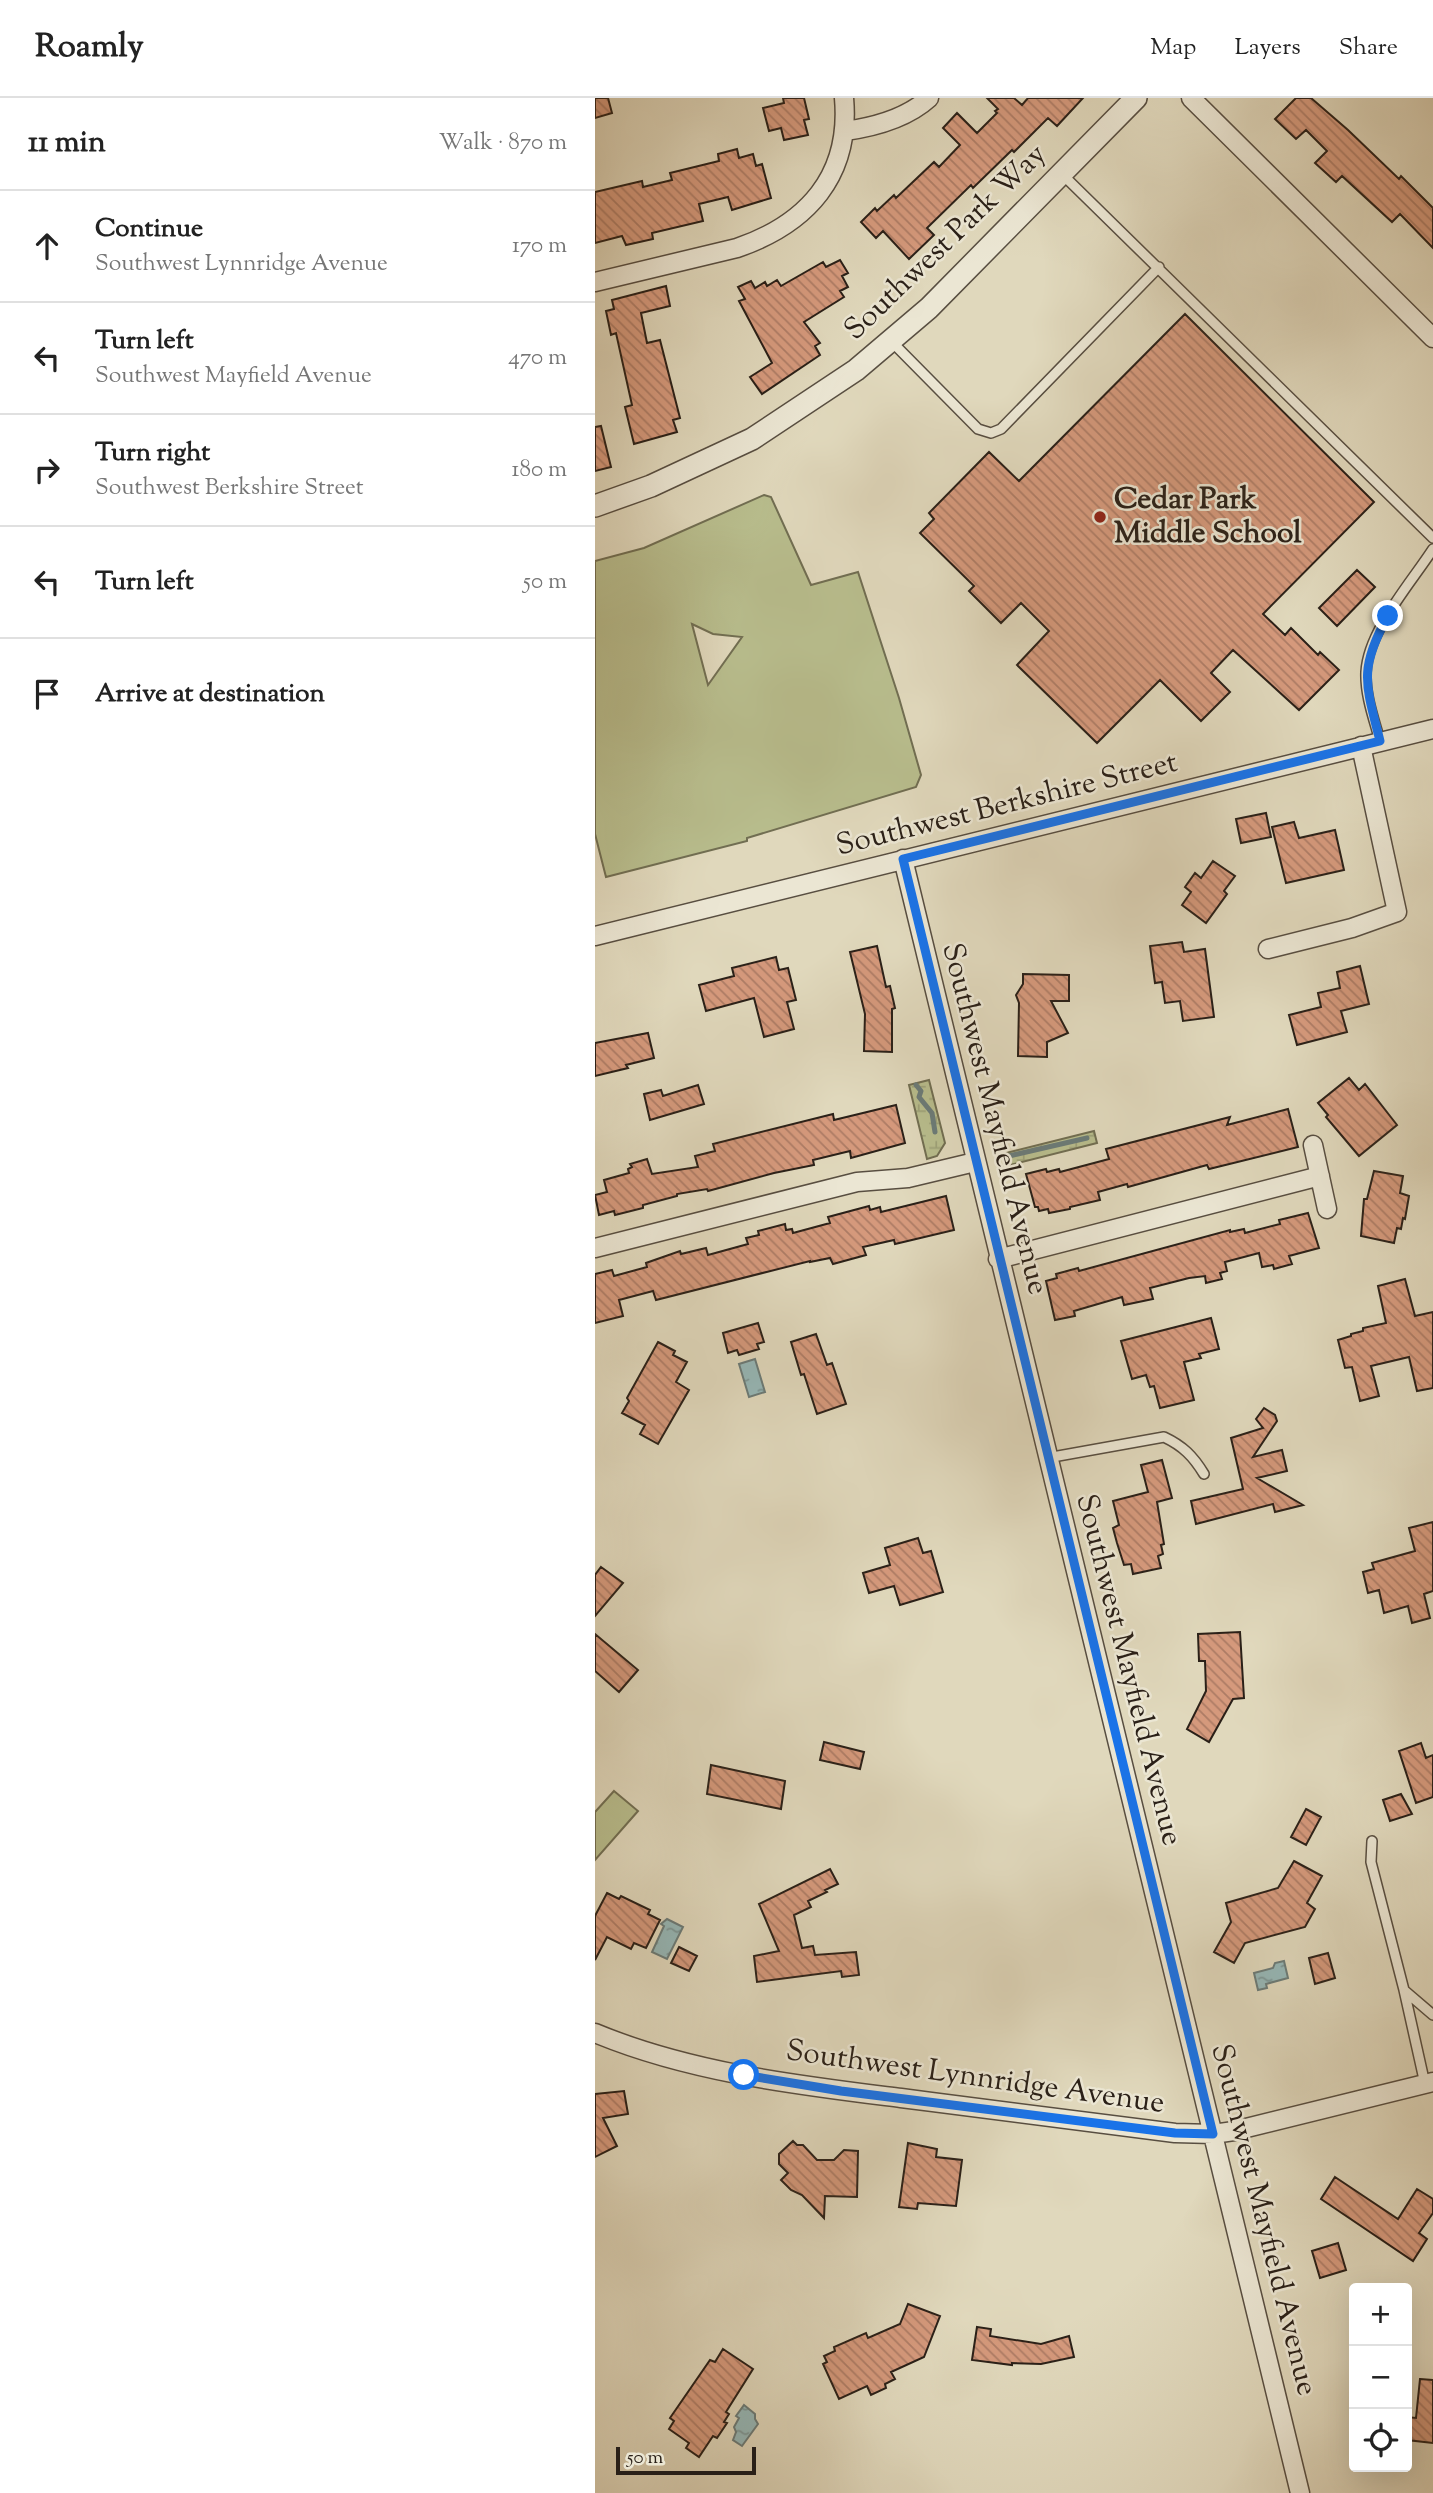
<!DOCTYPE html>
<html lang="en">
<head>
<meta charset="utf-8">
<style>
	:root { --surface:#fff; --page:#f2f2f2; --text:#222; --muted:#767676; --line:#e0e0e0 }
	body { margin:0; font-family:"Sorts Mill Goudy",serif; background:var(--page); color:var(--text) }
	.controls { position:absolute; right:21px; bottom:21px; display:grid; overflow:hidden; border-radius:7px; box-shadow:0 7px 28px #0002 }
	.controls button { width:63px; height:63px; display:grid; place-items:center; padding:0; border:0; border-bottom:2px solid var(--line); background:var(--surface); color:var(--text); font:35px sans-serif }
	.scale { position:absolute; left:21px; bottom:18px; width:140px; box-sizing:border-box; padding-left:7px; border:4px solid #2a2018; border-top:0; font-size:19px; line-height:24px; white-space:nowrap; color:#2a2018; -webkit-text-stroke:5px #ebe6d3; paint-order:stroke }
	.stop { position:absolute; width:21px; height:21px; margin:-16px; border:5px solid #1a73e8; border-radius:50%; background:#fff }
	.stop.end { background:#1a73e8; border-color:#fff; box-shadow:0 2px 7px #0008 }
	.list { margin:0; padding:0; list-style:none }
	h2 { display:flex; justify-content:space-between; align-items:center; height:91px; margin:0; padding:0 28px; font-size:30px }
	h2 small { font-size:23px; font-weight:400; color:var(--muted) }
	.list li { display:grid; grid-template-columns:46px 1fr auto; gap:21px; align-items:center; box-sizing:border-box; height:112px; padding:0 28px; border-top:2px solid var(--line) }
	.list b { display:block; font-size:26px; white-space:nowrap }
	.list p { margin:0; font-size:23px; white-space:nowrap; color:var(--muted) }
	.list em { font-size:23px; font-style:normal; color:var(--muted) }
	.icon { flex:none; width:38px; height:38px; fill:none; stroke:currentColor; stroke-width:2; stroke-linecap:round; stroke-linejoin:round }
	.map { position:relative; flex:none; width:838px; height:2395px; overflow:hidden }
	header { display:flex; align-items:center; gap:42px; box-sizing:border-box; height:98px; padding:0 35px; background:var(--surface); border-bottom:2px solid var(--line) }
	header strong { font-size:33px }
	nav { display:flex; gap:38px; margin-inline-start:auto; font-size:24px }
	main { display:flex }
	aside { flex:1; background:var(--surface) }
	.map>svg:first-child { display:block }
</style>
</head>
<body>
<header>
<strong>Roamly</strong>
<nav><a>Map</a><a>Layers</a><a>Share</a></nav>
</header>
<main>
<aside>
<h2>11 min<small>Walk · 870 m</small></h2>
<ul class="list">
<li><svg class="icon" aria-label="ahead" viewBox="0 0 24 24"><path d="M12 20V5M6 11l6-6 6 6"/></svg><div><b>Continue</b><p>Southwest Lynnridge Avenue</p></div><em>170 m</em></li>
<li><svg class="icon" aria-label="left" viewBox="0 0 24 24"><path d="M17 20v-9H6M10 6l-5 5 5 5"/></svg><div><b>Turn left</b><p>Southwest Mayfield Avenue</p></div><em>470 m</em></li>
<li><svg class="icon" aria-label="right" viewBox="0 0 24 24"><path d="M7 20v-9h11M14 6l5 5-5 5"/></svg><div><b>Turn right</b><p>Southwest Berkshire Street</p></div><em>180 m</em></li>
<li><svg class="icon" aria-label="left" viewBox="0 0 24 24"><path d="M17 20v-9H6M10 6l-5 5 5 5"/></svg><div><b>Turn left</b></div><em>50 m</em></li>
<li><svg class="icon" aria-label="arrive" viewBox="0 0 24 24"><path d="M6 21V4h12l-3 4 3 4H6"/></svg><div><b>Arrive at destination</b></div></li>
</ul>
</aside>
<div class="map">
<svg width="838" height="2395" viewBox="0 0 838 2395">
	<defs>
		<pattern id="wetland-marsh" width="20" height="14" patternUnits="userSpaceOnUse" patternTransform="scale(1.75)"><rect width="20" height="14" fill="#b8bd8d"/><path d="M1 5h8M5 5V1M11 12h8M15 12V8" fill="none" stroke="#9ea279"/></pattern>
		<pattern id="water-ripples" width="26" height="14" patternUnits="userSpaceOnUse" patternTransform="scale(1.75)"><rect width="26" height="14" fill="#96b8b8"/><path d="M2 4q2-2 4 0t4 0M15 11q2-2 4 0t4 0" fill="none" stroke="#7b9595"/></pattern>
		<pattern id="building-back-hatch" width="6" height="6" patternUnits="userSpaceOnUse" patternTransform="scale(1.75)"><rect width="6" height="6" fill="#d5997c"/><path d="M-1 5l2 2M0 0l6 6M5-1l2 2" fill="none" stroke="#ad7c65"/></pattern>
	</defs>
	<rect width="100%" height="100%" fill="#e0d8bc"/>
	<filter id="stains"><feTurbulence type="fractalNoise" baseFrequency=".00286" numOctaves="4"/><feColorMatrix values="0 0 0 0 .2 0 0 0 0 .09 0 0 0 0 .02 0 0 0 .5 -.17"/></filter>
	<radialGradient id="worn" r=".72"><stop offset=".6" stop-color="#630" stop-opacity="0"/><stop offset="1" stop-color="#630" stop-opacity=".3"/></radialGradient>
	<path fill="#b8bd8d" stroke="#716e52" stroke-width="2" fill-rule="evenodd" d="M 169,397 L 176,399 L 216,487 L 263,474 L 304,600 L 326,677 L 321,689 L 152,740 L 152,743 L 11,779 L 0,736 L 0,463 L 49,450 ZM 97,526 L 118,536 L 147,539 L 113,587 Z
		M 19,1693 L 43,1713 L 0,1762 L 0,1714 Z"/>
	<path fill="url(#wetland-marsh)" stroke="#716e52" stroke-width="2" d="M 334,982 L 350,1045 L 342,1058 L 332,1061 L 314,987 Z
		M 499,1033 L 502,1045 L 411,1068 L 407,1056 Z"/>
	<path fill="url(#water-ripples)" stroke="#6b7b78" stroke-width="2" d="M 160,1261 L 170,1294 L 154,1299 L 144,1266 Z
		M 72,1821 L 88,1829 L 72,1861 L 57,1854 L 69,1828 L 66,1826 Z
		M 689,1863 L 693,1880 L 671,1886 L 672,1890 L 663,1892 L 659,1875 L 678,1870 L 680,1865 Z
		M 149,2307 L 160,2316 L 160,2321 L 163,2326 L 147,2348 L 138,2342 L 141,2334 L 139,2329 L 144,2320 L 141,2318 Z"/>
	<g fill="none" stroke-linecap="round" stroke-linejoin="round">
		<path stroke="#6b7b78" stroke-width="5" d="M 321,987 L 326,993 L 324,999 L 337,1015 L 340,1034
			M 414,1058 L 492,1040"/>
	</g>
	<path fill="url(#building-back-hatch)" stroke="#2a2018" stroke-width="2" d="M 0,0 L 13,0 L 17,15 L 0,20 Z
		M 188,0 L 209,0 L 214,21 L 209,22 L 213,37 L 189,42 L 186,30 L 174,33 L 168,10 L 189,5 Z
		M 392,0 L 419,0 L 427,7 L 433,0 L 488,0 L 462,28 L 453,20 L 419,54 L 417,52 L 378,90 L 376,87 L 332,130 L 339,137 L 314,161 L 288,133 L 281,140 L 266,124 L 280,110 L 282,113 L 299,97 L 301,100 L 339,64 L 344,69 L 365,47 L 348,30 L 362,15 L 382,35 L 402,15 L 400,13 L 403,11 Z
		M 701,0 L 716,0 L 753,32 L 804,81 L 806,78 L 838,110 L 838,150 L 805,116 L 797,124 L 747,78 L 741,84 L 720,65 L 732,53 L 711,32 L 701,41 L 680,21 Z
		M 142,51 L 144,60 L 158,56 L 161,68 L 167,66 L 176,100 L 137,112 L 133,99 L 104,106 L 108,123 L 57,135 L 58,141 L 31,147 L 27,138 L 0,145 L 0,94 L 47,83 L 48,89 L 77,82 L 75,75 L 124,63 L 123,56 Z
		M 245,162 L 253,175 L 247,178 L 253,189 L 245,193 L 249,199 L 209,224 L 225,245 L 220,248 L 225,257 L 167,296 L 155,279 L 177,265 L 144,203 L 150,201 L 143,189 L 156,183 L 160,190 L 170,184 L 172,188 L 182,182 L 186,188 L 228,164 L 231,169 Z
		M 71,188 L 75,208 L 46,215 L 52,245 L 65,242 L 85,320 L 78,322 L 82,334 L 39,346 L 30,309 L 37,307 L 21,235 L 16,237 L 11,213 L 19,211 L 17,202 Z
		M 590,216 L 779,404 L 668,516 L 690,537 L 696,530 L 723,557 L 725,554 L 744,572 L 704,612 L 638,552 L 616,575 L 635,594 L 606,623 L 565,582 L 502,645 L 422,567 L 454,533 L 426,505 L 406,525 L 374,493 L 379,488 L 325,435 L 339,421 L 334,415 L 394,354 L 424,383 Z
		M 6,328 L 16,369 L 0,373 L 0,329 Z
		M 762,472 L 780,489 L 742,528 L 724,510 Z
		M 671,715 L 676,739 L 646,745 L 641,721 Z
		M 699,724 L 704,740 L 740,732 L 749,772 L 691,785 L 677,729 Z
		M 618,763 L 640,778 L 629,793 L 632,796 L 611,825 L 587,807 L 596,794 L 590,789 L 600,775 L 606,780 Z
		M 587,844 L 589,854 L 610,851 L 619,919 L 588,923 L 585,903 L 570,905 L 567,884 L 560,885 L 555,848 Z
		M 282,848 L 291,889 L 295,888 L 300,910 L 297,911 L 297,954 L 269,953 L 270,916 L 255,854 Z
		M 181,859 L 184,872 L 193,870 L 201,902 L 192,904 L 199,931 L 169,939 L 159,900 L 111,913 L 104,887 L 139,878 L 137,870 Z
		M 765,868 L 774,906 L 746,913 L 752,934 L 702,947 L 694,917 L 726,909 L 723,895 L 745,890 L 742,874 Z
		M 428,876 L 474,877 L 474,903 L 456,903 L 473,935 L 452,944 L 452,959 L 423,958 L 424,905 L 421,897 L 428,886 Z
		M 53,935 L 59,960 L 31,967 L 33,970 L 0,978 L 0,945 Z
		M 754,980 L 764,992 L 770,986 L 802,1027 L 764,1058 L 731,1019 L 733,1017 L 723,1005 Z
		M 103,987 L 109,1006 L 55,1022 L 49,996 L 66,992 L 68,998 Z
		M 301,1007 L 310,1045 L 256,1060 L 255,1053 L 218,1062 L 219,1067 L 179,1075 L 113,1093 L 112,1091 L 82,1096 L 82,1098 L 48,1107 L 48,1110 L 20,1117 L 19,1113 L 4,1117 L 0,1097 L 12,1094 L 9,1082 L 34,1075 L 33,1071 L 37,1069 L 35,1066 L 52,1061 L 57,1076 L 103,1069 L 100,1058 L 120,1053 L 118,1046 L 238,1016 L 239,1022 Z
		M 693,1011 L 703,1049 L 614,1071 L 612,1067 L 533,1089 L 532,1086 L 503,1094 L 505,1102 L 475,1109 L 475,1111 L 454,1115 L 453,1111 L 444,1113 L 443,1109 L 440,1109 L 431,1076 L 451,1071 L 452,1074 L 464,1071 L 465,1074 L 514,1061 L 511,1051 L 635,1019 L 632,1027 Z
		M 779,1073 L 808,1078 L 805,1095 L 814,1098 L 810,1121 L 808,1120 L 806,1131 L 802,1130 L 799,1145 L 766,1138 L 769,1101 L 772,1101 Z
		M 351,1098 L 359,1132 L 300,1146 L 299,1142 L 268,1149 L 271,1157 L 238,1166 L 235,1160 L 215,1164 L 215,1163 L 61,1202 L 58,1193 L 24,1202 L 28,1218 L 0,1225 L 0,1176 L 17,1172 L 19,1178 L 52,1169 L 51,1165 L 85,1153 L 86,1156 L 111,1150 L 113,1157 L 153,1146 L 151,1140 L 164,1137 L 163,1133 L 190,1126 L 191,1132 L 197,1131 L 198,1135 L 235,1125 L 233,1119 L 274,1108 L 275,1112 L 285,1109 L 286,1114 Z
		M 713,1115 L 724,1150 L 694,1158 L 697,1166 L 679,1171 L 678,1167 L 667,1169 L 664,1155 L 630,1164 L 632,1173 L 625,1175 L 627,1181 L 611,1185 L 610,1178 L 594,1180 L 555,1190 L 558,1201 L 529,1207 L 527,1199 L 479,1213 L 480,1218 L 460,1222 L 451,1183 L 462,1180 L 461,1176 L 483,1170 L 484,1173 L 635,1132 L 635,1134 L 649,1131 L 650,1135 L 685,1126 L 684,1122 Z
		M 810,1181 L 820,1218 L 838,1214 L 838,1290 L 822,1293 L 814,1259 L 776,1268 L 784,1298 L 765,1303 L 757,1269 L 750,1270 L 743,1242 L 756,1238 L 756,1236 L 768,1233 L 768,1230 L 791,1225 L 783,1188 Z
		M 616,1220 L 624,1251 L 604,1256 L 606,1260 L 589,1264 L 599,1302 L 565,1310 L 559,1288 L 555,1289 L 551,1277 L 537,1281 L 526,1243 Z
		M 163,1225 L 169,1244 L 162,1246 L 164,1251 L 144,1257 L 142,1252 L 133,1255 L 128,1235 Z
		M 221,1236 L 232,1267 L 237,1265 L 251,1306 L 222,1316 L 209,1276 L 206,1277 L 196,1244 Z
		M 63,1244 L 80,1253 L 78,1257 L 92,1264 L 81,1284 L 94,1292 L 63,1346 L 45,1336 L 50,1327 L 27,1315 L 34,1303 L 32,1300 Z
		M 669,1310 L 680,1317 L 682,1323 L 658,1359 L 687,1352 L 692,1373 L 662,1380 L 708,1407 L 680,1414 L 678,1406 L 601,1426 L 596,1403 L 648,1391 L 636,1340 L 668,1330 L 661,1321 Z
		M 567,1362 L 577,1400 L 562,1404 L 569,1446 L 566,1447 L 568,1456 L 563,1458 L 566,1470 L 538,1476 L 536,1466 L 529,1467 L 522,1445 L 518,1430 L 524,1427 L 518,1403 L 553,1394 L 546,1367 Z
		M 838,1424 L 838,1493 L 829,1496 L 835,1520 L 817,1525 L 813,1508 L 789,1515 L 784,1492 L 773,1495 L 768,1474 L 779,1471 L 777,1465 L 820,1453 L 814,1430 Z
		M 323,1440 L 328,1455 L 336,1453 L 348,1494 L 305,1507 L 299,1488 L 274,1495 L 268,1475 L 295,1467 L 290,1450 Z
		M 6,1469 L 28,1485 L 0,1518 L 0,1477 Z
		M 645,1534 L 649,1600 L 638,1601 L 614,1644 L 592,1631 L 611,1593 L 610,1563 L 604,1563 L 603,1536 Z
		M 0,1536 L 43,1572 L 24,1594 L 0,1573 Z
		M 229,1644 L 269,1654 L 265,1671 L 225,1662 Z
		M 826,1645 L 831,1660 L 838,1657 L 838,1699 L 821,1705 L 804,1653 Z
		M 116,1667 L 190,1683 L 186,1711 L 112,1696 Z
		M 806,1696 L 817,1716 L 795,1723 L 788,1702 Z
		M 711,1711 L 726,1719 L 711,1747 L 696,1739 Z
		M 699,1763 L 727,1778 L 712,1805 L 720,1811 L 710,1829 L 650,1845 L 639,1865 L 619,1854 L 636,1824 L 631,1805 L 683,1790 Z
		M 235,1771 L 243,1786 L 230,1792 L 232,1794 L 213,1803 L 216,1809 L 199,1817 L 207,1850 L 218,1848 L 220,1857 L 261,1854 L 264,1877 L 247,1879 L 246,1873 L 162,1884 L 159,1858 L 184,1853 L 164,1806 Z
		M 12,1795 L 24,1801 L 26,1798 L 55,1812 L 53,1816 L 65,1822 L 51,1850 L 39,1845 L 36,1851 L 12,1839 L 0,1862 L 0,1818 Z
		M 84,1849 L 102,1858 L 94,1873 L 76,1865 Z
		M 733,1855 L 740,1880 L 720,1886 L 714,1860 Z
		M 29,1993 L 33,2016 L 8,2020 L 22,2048 L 0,2059 L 0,1996 Z
		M 198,2043 L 202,2047 L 208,2047 L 222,2062 L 239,2062 L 249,2052 L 263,2053 L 262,2099 L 230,2098 L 229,2120 L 207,2097 L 196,2092 L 186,2082 L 193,2075 L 184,2066 L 184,2056 Z
		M 313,2045 L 342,2051 L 341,2059 L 367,2062 L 361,2108 L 323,2105 L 322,2111 L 304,2109 Z
		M 740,2079 L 803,2121 L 822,2091 L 838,2101 L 838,2115 L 824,2135 L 832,2141 L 818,2163 L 726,2101 Z
		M 743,2145 L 751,2172 L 725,2180 L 717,2153 Z
		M 313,2206 L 345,2218 L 329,2259 L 296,2274 L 300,2281 L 290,2286 L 291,2290 L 276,2297 L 272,2288 L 244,2301 L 228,2266 L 232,2264 L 229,2258 L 240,2253 L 239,2249 L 271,2235 L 273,2240 L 305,2226 Z
		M 382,2229 L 396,2231 L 395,2238 L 446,2246 L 474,2238 L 479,2259 L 446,2266 L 417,2265 L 417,2267 L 377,2262 Z
		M 128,2251 L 158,2271 L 131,2314 L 134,2316 L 129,2324 L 132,2325 L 122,2340 L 118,2338 L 104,2359 L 91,2350 L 94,2345 L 74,2331 L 79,2323 L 75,2320 L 115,2262 L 120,2264 Z
		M 825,2281 L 838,2282 L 838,2345 L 812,2342 L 812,2319 L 821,2320 Z"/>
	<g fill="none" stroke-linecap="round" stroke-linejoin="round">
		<g stroke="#584e41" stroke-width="12">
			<path id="service" d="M 467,76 L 838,440
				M 297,244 L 383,331 L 396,335 L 406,331 L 564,169
				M 785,643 C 779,621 770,597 771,574 C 773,533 816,485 838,451
				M 452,1360 L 569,1339 C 588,1348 598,1358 609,1376
				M 777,1743 L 776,1764 L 809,1892 L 830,1986
				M 810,1893 L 838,1917"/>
		</g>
		<g stroke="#584e41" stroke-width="21">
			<path id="minor" d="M 596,0 L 838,240
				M 250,33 C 279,29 312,20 334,0
				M 0,184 L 142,150 C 212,126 256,78 249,0
				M 308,761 L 705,2395
				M 0,838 L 838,631
				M 673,851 L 757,830 L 802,814 L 766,648
				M 718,1047 L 732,1111
				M 0,1150 L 262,1084 L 313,1080 L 380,1064
				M 403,1161 L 725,1078
				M 0,1935 C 96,1975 203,1987 306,2000 C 397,2012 488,2023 580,2035 L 618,2036 L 639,2033 L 838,1984"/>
		</g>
		<g stroke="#584e41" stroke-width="24">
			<path id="tertiary" d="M 0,408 L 56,388 L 157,341 L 261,272 L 334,210 L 541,0"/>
		</g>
		<use href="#service" stroke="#ebe6d3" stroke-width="9"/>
		<use href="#minor" stroke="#ebe6d3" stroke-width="18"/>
		<use href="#tertiary" stroke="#ebe6d3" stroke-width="21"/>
	</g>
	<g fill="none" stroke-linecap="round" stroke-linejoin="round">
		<path stroke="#1a73e8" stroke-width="9" d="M 149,1977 L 246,1993 L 580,2035 L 618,2036 L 308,761 L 785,643 C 771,587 763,571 793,518"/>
	</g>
	<circle fill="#8f2418" stroke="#ebe6d3" stroke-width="2.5" cx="505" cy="419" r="7"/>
	<g text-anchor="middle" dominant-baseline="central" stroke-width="5" stroke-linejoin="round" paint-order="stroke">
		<g font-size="30" fill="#2a2018" stroke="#ebe6d3">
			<text transform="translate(351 145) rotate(-44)">Southwest Park Way</text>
			<text transform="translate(412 707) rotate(-14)">Southwest Berkshire Street</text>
			<text transform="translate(399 1021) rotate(76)">Southwest Mayfield Avenue</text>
			<text transform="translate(533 1572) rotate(76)">Southwest Mayfield Avenue</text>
			<text transform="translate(380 1980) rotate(8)">Southwest Lynnridge Avenue</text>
			<text transform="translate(668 2122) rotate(76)">Southwest Mayfield Avenue</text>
		</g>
		<g font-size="30" font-weight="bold" fill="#2a2018" stroke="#ebe6d3" text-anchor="start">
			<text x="519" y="402">Cedar Park<tspan x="519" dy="34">Middle School</tspan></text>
		</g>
	</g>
	<rect width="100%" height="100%" filter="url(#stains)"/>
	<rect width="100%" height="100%" fill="url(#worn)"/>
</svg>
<div class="controls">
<button>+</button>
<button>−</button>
<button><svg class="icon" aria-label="locate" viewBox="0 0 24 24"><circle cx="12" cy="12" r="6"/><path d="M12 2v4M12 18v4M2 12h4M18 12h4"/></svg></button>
</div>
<div class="scale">50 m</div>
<div class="stop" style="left:149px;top:1977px"></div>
<div class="stop end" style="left:793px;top:518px"></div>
</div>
</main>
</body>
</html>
